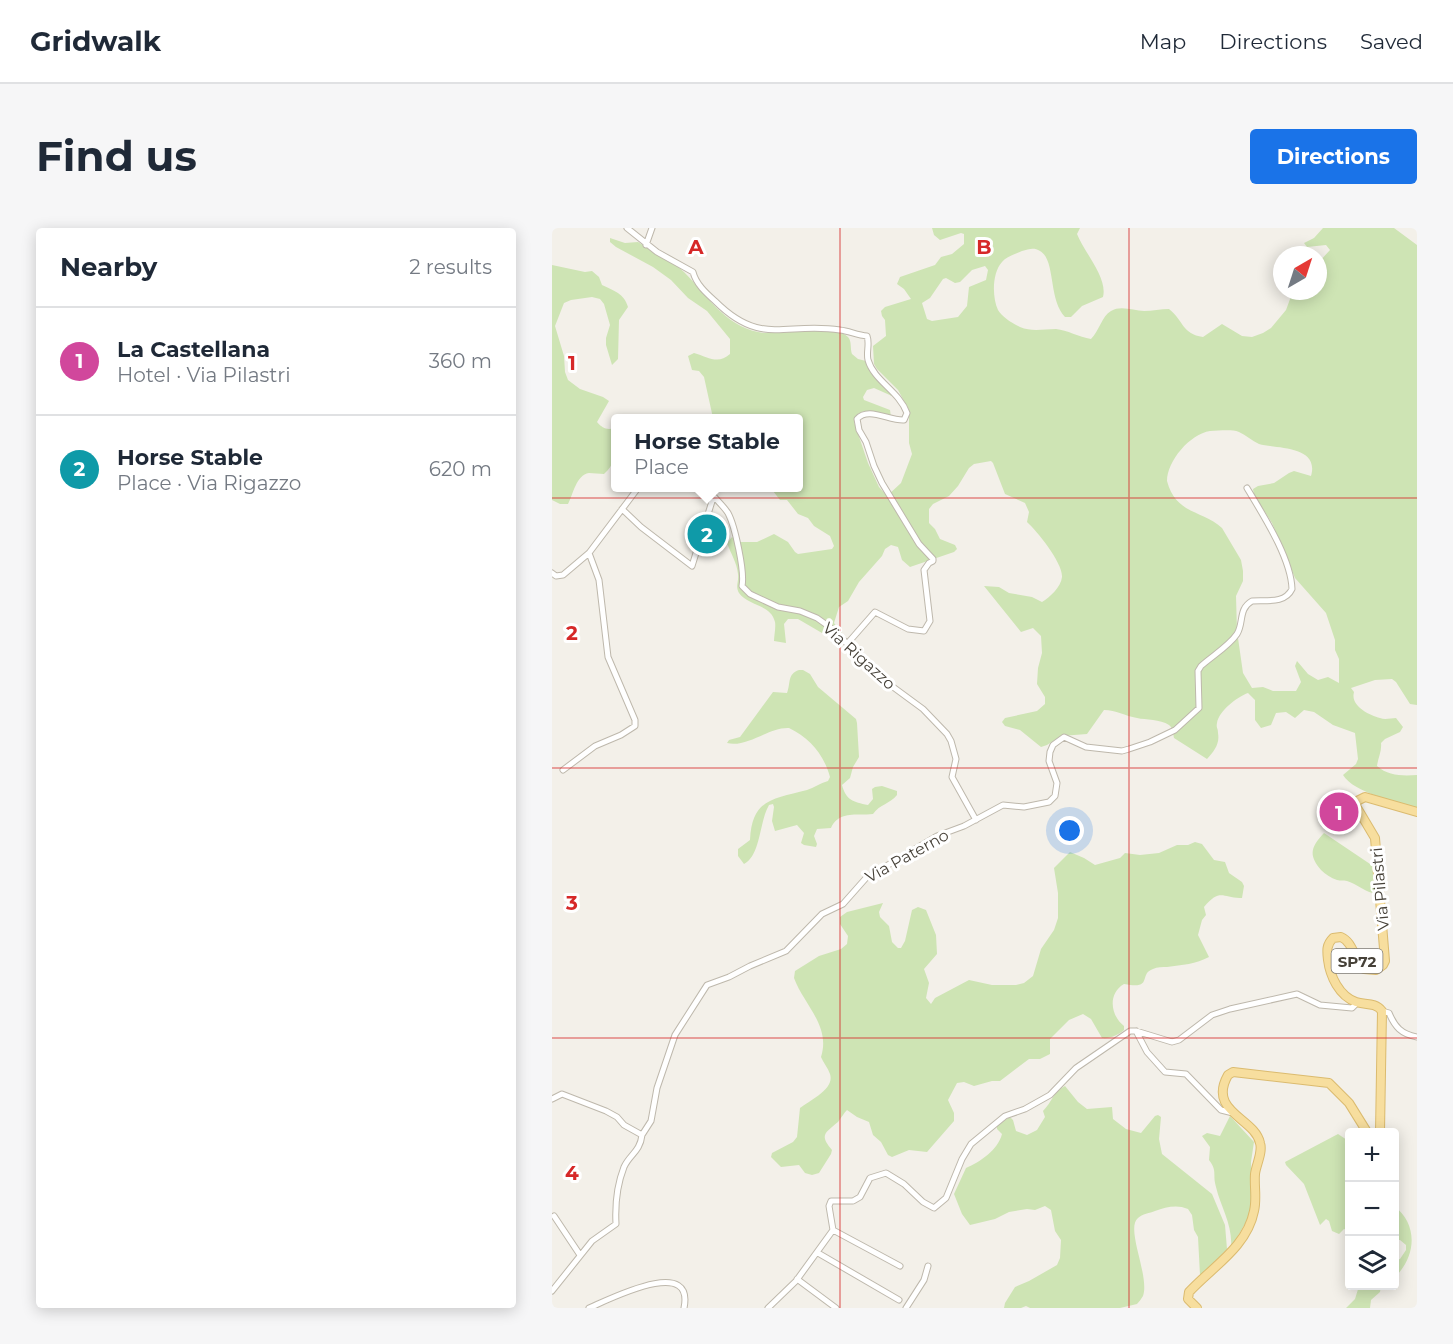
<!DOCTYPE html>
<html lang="en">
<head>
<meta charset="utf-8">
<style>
	:root { --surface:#fff; --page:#f6f6f7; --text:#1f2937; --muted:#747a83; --line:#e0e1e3; --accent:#1a73e8 }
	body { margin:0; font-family:Montserrat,sans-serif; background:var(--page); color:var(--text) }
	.controls { position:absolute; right:18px; bottom:18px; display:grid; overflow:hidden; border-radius:6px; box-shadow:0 3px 15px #0003 }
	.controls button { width:54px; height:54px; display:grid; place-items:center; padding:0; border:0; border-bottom:2px solid var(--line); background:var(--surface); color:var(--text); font:30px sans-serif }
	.compass { position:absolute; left:721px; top:18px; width:54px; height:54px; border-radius:50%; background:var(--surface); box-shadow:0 3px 15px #0003; rotate:39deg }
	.you { position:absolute; left:518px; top:603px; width:21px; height:21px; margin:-15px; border:4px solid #fff; border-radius:50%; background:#1a73e8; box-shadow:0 0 0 9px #1a73e833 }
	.badge { display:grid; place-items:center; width:39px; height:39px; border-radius:50%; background:var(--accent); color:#fff; font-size:20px; font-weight:700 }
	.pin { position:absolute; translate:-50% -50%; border:3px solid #fff; box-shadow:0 2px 6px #0006 }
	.popup { position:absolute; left:59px; top:186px; width:192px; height:78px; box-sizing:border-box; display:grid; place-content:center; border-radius:6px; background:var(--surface); filter:drop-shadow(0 2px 4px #0005); font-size:20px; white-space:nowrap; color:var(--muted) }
	.popup b { font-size:22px; color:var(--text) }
	.popup::after { content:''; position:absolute; left:50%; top:100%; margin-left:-12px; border:12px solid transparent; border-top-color:var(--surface) }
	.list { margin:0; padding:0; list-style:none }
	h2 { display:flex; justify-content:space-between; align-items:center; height:78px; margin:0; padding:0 24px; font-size:26px }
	h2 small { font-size:20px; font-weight:400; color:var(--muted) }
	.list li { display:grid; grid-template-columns:39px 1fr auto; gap:18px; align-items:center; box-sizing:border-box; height:108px; padding:0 24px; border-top:2px solid var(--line) }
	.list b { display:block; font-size:22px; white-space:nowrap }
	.list p { margin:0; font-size:20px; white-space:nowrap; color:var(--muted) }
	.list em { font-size:20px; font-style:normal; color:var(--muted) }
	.icon { flex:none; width:33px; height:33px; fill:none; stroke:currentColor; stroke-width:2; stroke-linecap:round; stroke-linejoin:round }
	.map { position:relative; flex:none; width:865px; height:1080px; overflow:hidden; border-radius:6px }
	header { display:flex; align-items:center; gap:36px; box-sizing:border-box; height:84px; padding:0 30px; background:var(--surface); border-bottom:2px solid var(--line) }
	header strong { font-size:28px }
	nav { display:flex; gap:33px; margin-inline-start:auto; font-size:21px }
	.intro { display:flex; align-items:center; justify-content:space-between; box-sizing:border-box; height:144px; padding:0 36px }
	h1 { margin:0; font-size:42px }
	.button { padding:15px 27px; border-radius:6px; background:var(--accent); color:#fff; font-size:21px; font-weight:700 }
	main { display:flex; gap:36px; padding:0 36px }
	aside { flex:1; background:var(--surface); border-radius:6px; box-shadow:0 3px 15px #0003 }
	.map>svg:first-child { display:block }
</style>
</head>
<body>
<header>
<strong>Gridwalk</strong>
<nav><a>Map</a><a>Directions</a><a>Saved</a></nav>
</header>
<div class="intro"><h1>Find us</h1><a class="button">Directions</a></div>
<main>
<aside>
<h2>Nearby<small>2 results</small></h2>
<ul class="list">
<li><span class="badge" style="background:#d1479c">1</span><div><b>La Castellana</b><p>Hotel · Via Pilastri</p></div><em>360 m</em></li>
<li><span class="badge" style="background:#0f9aa8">2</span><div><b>Horse Stable</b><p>Place · Via Rigazzo</p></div><em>620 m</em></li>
</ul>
</aside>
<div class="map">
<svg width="865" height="1080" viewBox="0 0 865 1080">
	<rect width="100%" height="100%" fill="#f3f0e9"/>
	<path fill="#cee4b4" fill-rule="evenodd" d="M 380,0 L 528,0 L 525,6 C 532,24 556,50 551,69 L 530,78 L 519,89 L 513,89 C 496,71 504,32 488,23 C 482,19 477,21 470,23 C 464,26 455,28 450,34 C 440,45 440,69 446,82 C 449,88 461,96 468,99 C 480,104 491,101 504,101 C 515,102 527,109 539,111 C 547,103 550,88 559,83 C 569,77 582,83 592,83 C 600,83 609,81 617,81 C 632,93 630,106 651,109 L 670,96 L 690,108 L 700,109 L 711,105 L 719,100 L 734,82 L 741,63 L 766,63 L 766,35 L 778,22 L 774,17 L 755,19 L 752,15 L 762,10 L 771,0 L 842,0 L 865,17 L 865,477 L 858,476 L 844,454 L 840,451 L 823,452 L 799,460 L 802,464 C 798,478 817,487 828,490 C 833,492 839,490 844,490 L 851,499 L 848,504 L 833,511 L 829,515 C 830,523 826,530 825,538 C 836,548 851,548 865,547 L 865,580 C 844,573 802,565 791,547 L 804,536 L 806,531 L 803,505 L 781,497 L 762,484 L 752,482 L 743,490 L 734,484 L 724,485 L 719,497 L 709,500 L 703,492 L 703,472 L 696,465 C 685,469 667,483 665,495 C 664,500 666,500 666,505 C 668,516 662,523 655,531 L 622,510 C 621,505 621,500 617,497 C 608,491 594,492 585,490 C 573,488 564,482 552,482 L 535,506 L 509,508 L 495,517 L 489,519 L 468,502 L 453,498 L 450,494 L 453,490 L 485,483 L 493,476 L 493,469 L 485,456 L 486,440 L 490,425 L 489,408 L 481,400 L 469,404 L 432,358 L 447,359 L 457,365 L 480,369 L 490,374 C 498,369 509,359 510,349 C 511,335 485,303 475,294 L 477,284 L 473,275 L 453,266 L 441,235 L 439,233 L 422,236 L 417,240 L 406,258 L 397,268 L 381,276 L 377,281 L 377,295 L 383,301 L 388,311 L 403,317 L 405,321 L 402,324 L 358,339 L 350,332 L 346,319 L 339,317 L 333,321 L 330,328 L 307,354 L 296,373 L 287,379 L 282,395 L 290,405 L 289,412 L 285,414 L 274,404 L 270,405 L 246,391 L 236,391 L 232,396 L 234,415 L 222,413 C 222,408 224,399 223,394 C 219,376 196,378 187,365 C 183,358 187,354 186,346 C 185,335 179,326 175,315 L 180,309 L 186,314 L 205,314 L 222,306 L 236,314 L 243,324 L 246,326 L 280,321 L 282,318 L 278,308 L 262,298 L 256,290 L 246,286 L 235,272 L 228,272 L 221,263 L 213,264 L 206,260 L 246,260 L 246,190 L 161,190 L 152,149 L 147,143 L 140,142 L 136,128 L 142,125 C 156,129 166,137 178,126 L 178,111 L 155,83 L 136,70 L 119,52 L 101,39 L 64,19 L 58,14 L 58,10 L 73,15 L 86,14 C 100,23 119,31 132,44 C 154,66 172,97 206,104 C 226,109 282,94 296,109 C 300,113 298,121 300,126 L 306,131 L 314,133 L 340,168 L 322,160 L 315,162 L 311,169 L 312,172 L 338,182 L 339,189 L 312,183 L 306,186 L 302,194 L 316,235 L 327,259 L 335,268 L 349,255 L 360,226 L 357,215 L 357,182 L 346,162 L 325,141 L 322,136 L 321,118 L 334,108 L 333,92 L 330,88 L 329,83 L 333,79 L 359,71 L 352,61 L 345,56 L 348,49 L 383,37 L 389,29 L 400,26 L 412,16 L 412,6 L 409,5 L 388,12 L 382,7 ZM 433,38 L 436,42 L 434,52 L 417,59 L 415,78 L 406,89 L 380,93 L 375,91 L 370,75 L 378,70 L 391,51 L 394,50 L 403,55 L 408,54 L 420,42 ZM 658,203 C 667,203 679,201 687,204 C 694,207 700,213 707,216 C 723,221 768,217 759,248 L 742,243 L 737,245 L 722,255 L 706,258 L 701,261 L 702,267 L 720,295 L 743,350 L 774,385 L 783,412 L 783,422 L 787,431 L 787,455 L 776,449 L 766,452 L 756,446 L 745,433 L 743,438 L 749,454 L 744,463 L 721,463 L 711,459 L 700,460 L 691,445 L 685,403 L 684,368 L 691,353 L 691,343 L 689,332 L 670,300 C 651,282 624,287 615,253 C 615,233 638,206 658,203 Z
		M 0,37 L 33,44 L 40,43 L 47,49 L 50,57 C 62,63 72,65 76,79 L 67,92 L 66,131 L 60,137 L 54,117 L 54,110 L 58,97 L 52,76 L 48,71 L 40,69 L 19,72 L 12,75 L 3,98 L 12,128 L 13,144 L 16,152 L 28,161 L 51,169 L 57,173 L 45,194 C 51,201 55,202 63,200 C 64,218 66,234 52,246 C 47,246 42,245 37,245 C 24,247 21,267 16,276 L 8,276 L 0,272 Z
		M 247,442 L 251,442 L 258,446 L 266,459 L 304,491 L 305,495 L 307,529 L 301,539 L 298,550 L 290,557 C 294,572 301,574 316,577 L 321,571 L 320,561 L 323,559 L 330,558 L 345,563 L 345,567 C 338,576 328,576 321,586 C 305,588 287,582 279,600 L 265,601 L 262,608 L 265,616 L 264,619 L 252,617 L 249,615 L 252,605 L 245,597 L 223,603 L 220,593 L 222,579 L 221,576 L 217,577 C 207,594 209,627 192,636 L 186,628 L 186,621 L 198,612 C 200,570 222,571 255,562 C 262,560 268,555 276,553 L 278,549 C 272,527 258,510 237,500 C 217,499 195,520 175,515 L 177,512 L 188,509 L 221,464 L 235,465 C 239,455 235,446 247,442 Z
		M 772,605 L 824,640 L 826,666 C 813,665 806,656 795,653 C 791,652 789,653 785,652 C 779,650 773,646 769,642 C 756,627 759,619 772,605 Z
		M 643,614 L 650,616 L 662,632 L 673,634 L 677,645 L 690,654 L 692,658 L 690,670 C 671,671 669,659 652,679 L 654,687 L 650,692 L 646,707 L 657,729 C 644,736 630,737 615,739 C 611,739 605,739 601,741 C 586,746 602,762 572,756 C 555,766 559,788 572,798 L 572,802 C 566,807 558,811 550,810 L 539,791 L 531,786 L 517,792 L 498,811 L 498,826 L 488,831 L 477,831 L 448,853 L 440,853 L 422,858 L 412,854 L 405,855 L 396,872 L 402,885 L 402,893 L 375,924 L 357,922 L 340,929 L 336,927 L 329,914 L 321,907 L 317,894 L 305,889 L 295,882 C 292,885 289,890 286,894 C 273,905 267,907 280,922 L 279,926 L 267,945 L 260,947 L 253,945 L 247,937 L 229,939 L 219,929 L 220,925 L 241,914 L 245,909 L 248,880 C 258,872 283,861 278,846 C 276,840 271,834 269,829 C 279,798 252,777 242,750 L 243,743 L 267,728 L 289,721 L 295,716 L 296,708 L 288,696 L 288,689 L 295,684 L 331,675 L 327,684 L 328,689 L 337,698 L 340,714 L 346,720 L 349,720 L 353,713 L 360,682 L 366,679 L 374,682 L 384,707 L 385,726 L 372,741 L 377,755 L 374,770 L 379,776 L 383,770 L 417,752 L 440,757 L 464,757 L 472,755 L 481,748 L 489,721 L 502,702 L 506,690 L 506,665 L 502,640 L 518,624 L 532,630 L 543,637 L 568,630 L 573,625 L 588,627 L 607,625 L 625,617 L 636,617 Z
		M 513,858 L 526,874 L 535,881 L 560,879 L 561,891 L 574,901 L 589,905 L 603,888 L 606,887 L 609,889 L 607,911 L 610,926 L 660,966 L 673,997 L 675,1021 L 652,1045 L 648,1047 L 646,1009 L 642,1002 L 640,987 L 636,981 C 625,976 614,979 603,983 C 598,985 590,986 586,990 C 573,1000 598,1048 591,1068 C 589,1071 587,1074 585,1076 L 568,1080 L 478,1080 L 474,1078 L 469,1080 L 452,1080 L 453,1075 L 463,1059 L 477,1053 L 505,1037 L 508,1030 L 509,1012 L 503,1003 L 499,982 L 493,978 L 483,982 L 475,981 L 457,984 L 443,991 L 418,997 L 410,986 L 402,966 L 414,940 C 428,934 446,922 450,906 L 445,901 L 445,897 L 458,889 L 461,892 L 464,903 L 475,907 L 485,902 L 493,889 L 491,883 C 500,874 501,864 513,858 Z
		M 678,888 L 702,914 L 699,934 L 700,973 L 698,987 L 679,1020 C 681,997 669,980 664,959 C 660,946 666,944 657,932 L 658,919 L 650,908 L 655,905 L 668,908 Z
		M 786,906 L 798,914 L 797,1003 L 792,1001 L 787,1006 L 780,1003 L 777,993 L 774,991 L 768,997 L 752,956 L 734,937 L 733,934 Z
		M 842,978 C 865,995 865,1026 845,1047 L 843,1046 L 843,1032 L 848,1031 L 854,1022 L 854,1017 L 848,1012 L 843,1012 Z
		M 807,1058 L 829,1058 L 828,1064 L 819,1072 L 818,1080 L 794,1080 L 803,1071 Z"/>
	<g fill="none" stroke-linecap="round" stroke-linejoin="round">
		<g stroke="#beb8ac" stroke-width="7">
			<path id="street" d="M 75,0 L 105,24 L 141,44 C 144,56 154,65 163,73 C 210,120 234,93 288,102 C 297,103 305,107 315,108 C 318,116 314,124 316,132 C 322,153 347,163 355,185 L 352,192 C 337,193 316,178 305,191 L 307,202 L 314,214 L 322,238 L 330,255 L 367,316 L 381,331 L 381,333 L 377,335 L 372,342 L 378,393 L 372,403 L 356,401 L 323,384 L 295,416
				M 94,17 L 100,0
				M 155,260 C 161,269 170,276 176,285 C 183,298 193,344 190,358 L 198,366 L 226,379 L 248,383 L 265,390 L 279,400 L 337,456 L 371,481 L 395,506 L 399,513 L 404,531 L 400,549 L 424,592
				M 70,281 L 89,299 L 140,338 L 161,270
				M 0,345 L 4,348 L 11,347 L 37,325 L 86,260
				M 11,542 L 43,518 L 69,507 L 83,498 L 83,492 L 56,429 L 47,352 L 37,325
				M 830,783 L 837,785 C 843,799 849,806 865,809
				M 584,803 L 595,824 L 613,844 L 634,846 L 669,882 L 681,885
				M 0,871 L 10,866 L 54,883 L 65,889 L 72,897 L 90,907 L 99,893 L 105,860 L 123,807 L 155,757 L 177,749 L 198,738 L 234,723 L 270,686 L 291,676 L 314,650 L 385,608 L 412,598 L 451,577 L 472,579 L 497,574 L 503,568 L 505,555 L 497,533 L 498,524 L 501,517 L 512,509 L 534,519 L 570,523 L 577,521 L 598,514 L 623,502 L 647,480 L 646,443 L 649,438 C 660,428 677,418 685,406 C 692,395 686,381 700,373 C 714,372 733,376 740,361 C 739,330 711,287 695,260
				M 2,988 L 28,1027
				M 281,1002 L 348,1038
				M 266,1025 L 347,1072
				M 245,1051 L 284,1080
				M 0,1063 L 40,1013 L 64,996 C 63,977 65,957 72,939 C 78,926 88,924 90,907
				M 37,1080 C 56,1072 143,1027 132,1080
				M 216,1080 L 244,1053 L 281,1002 L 277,978 L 279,973 L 301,973 L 308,969 L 318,950 L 334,945 L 352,956 L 371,974 L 382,980 L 394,970 L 410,931 L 419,916 L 453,888 L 473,881 L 498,867 L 524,840 L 578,803 L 584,803 L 620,814 L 627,812 L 660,787 L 678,781 L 745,766 L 768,777 L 800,780 L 805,775
				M 354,1080 L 372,1052 L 376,1038"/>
		</g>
		<g stroke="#dbbb6f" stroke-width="10">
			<path id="primary" d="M 828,904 L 830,783 C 823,774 813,777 804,774 C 787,768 778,748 776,732 C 775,723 774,717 781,710 L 789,709 C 801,714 802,731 812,741 L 824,742 L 831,737 L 833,733 L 823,610 L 804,578 L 805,573 L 813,569 L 865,584
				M 645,1080 L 636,1071 L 637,1064 C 660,1039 695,1019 702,983 C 705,971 702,958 703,946 C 704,937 711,924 708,915 C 703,890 655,884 676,847 L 681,844 L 777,855 L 797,875 L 815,904"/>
		</g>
		<use href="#street" stroke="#fff" stroke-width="5"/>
		<use href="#primary" stroke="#f7de9e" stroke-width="8"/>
	</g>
	<path fill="none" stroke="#d62828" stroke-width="1.5" stroke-opacity="0.55" d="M 288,0 L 288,1080M 577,0 L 577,1080M 0,270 L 865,270M 0,540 L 865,540M 0,810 L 865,810"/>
	<g text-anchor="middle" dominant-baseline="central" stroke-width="6" stroke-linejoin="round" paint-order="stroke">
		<rect fill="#fff" stroke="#7e7a74" stroke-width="1.5" x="779.5" y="721" width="51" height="24" rx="4.5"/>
		<g font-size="15" font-weight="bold" fill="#464138">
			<text x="805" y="733">SP72</text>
		</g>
		<g font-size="16" fill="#464138" stroke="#fff">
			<text transform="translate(307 428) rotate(42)">Via Rigazzo</text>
			<text transform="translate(355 628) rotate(-29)">Via Paterno</text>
			<text transform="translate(828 661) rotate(-95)">Via Pilastri</text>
		</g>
	</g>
	<g font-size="20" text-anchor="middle" font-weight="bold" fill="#d62828" stroke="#fff" stroke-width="6" stroke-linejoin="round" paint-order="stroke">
		<text x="144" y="26">A</text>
		<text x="432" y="26">B</text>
		<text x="20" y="142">1</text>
		<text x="20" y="412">2</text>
		<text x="20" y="682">3</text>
		<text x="20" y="952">4</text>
	</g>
</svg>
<div class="controls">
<button>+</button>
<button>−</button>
<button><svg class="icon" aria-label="layers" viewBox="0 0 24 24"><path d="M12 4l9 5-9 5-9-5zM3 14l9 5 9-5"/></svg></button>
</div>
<svg class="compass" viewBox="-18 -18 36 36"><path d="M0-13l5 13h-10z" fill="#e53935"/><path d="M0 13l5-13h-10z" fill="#747a83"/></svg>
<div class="you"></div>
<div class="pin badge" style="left:787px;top:584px;background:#d1479c">1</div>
<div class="pin badge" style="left:155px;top:306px;background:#0f9aa8">2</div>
<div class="popup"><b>Horse Stable</b>Place</div>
</div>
</main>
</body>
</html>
